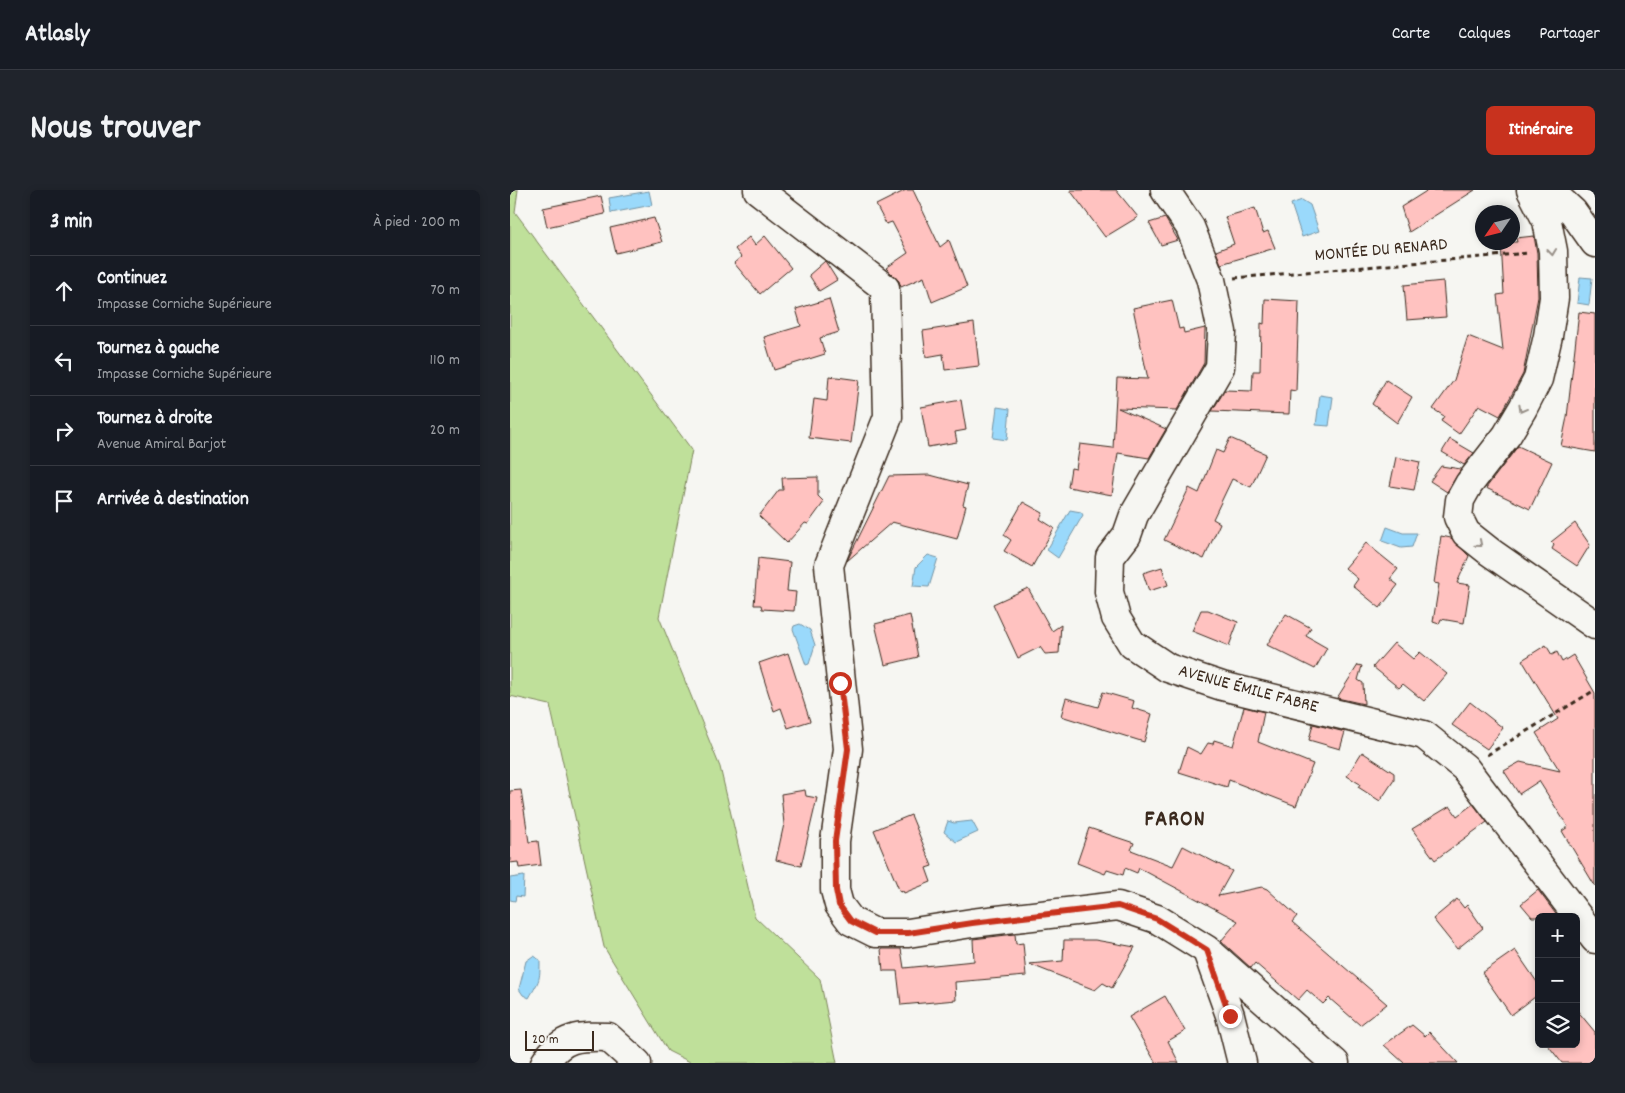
<!DOCTYPE html>
<html lang="fr">
<head>
<meta charset="utf-8">
<style>
	:root { --surface:#171b24; --page:#20242c; --text:#f1f3f6; --muted:#9ea1a6; --line:#363941; --accent:#c8321e }
	body { margin:0; font-family:Dekko,sans-serif; background:var(--page); color:var(--text) }
	.controls { position:absolute; right:15px; bottom:15px; display:grid; overflow:hidden; border-radius:8px; box-shadow:0 2px 8px #0003 }
	.controls button { width:45px; height:45px; display:grid; place-items:center; padding:0; border:0; border-bottom:1px solid var(--line); background:var(--surface); color:var(--text); font:25px sans-serif }
	.compass { position:absolute; left:965px; top:15px; width:45px; height:45px; border-radius:50%; background:var(--surface); box-shadow:0 2px 8px #0003; rotate:235deg }
	.scale { position:absolute; left:15px; bottom:12px; width:69px; box-sizing:border-box; padding-left:5px; border:2px solid #3b2a1e; border-top:0; font-size:14px; line-height:18px; white-space:nowrap; color:#3b2a1e; -webkit-text-stroke:4px #f6f6f2; paint-order:stroke }
	.stop { position:absolute; width:15px; height:15px; margin:-11px; border:4px solid #c8321e; border-radius:50%; background:#fff }
	.stop.end { background:#c8321e; border-color:#fff; box-shadow:0 1px 5px #0008 }
	.list { margin:0; padding:0; list-style:none }
	h2 { display:flex; justify-content:space-between; align-items:center; height:65px; margin:0; padding:0 20px; font-size:21px }
	h2 small { font-size:16px; font-weight:400; color:var(--muted) }
	.list li { display:grid; grid-template-columns:32px 1fr auto; gap:15px; align-items:center; box-sizing:border-box; height:70px; padding:0 20px; border-top:1px solid var(--line) }
	.list b { display:block; font-size:19px; white-space:nowrap }
	.list p { margin:0; font-size:16px; white-space:nowrap; color:var(--muted) }
	.list em { font-size:16px; font-style:normal; color:var(--muted) }
	.icon { flex:none; width:28px; height:28px; fill:none; stroke:currentColor; stroke-width:2; stroke-linecap:round; stroke-linejoin:round }
	.map { position:relative; flex:none; width:1085px; height:873px; overflow:hidden; border-radius:8px }
	header { display:flex; align-items:center; gap:30px; box-sizing:border-box; height:70px; padding:0 25px; background:var(--surface); border-bottom:1px solid var(--line) }
	header strong { font-size:24px }
	nav { display:flex; gap:28px; margin-inline-start:auto; font-size:18px }
	.intro { display:flex; align-items:center; justify-content:space-between; box-sizing:border-box; height:120px; padding:0 30px }
	h1 { margin:0; font-size:35px }
	.button { padding:12px 22px; border-radius:8px; background:var(--accent); color:#fff; font-size:18px; font-weight:700 }
	main { display:flex; gap:30px; padding:0 30px }
	aside { flex:1; background:var(--surface); border-radius:8px; box-shadow:0 2px 8px #0003 }
	.map>svg:first-child { display:block }
</style>
</head>
<body>
<header>
<strong>Atlasly</strong>
<nav><a>Carte</a><a>Calques</a><a>Partager</a></nav>
</header>
<div class="intro"><h1>Nous trouver</h1><a class="button">Itinéraire</a></div>
<main>
<aside>
<h2>3 min<small>À pied · 200 m</small></h2>
<ul class="list">
<li><svg class="icon" aria-label="ahead" viewBox="0 0 24 24"><path d="M12 20V5M6 11l6-6 6 6"/></svg><div><b>Continuez</b><p>Impasse Corniche Supérieure</p></div><em>70 m</em></li>
<li><svg class="icon" aria-label="left" viewBox="0 0 24 24"><path d="M17 20v-9H6M10 6l-5 5 5 5"/></svg><div><b>Tournez à gauche</b><p>Impasse Corniche Supérieure</p></div><em>110 m</em></li>
<li><svg class="icon" aria-label="right" viewBox="0 0 24 24"><path d="M7 20v-9h11M14 6l5 5-5 5"/></svg><div><b>Tournez à droite</b><p>Avenue Amiral Barjot</p></div><em>20 m</em></li>
<li><svg class="icon" aria-label="arrive" viewBox="0 0 24 24"><path d="M6 21V4h12l-3 4 3 4H6"/></svg><div><b>Arrivée à destination</b></div></li>
</ul>
</aside>
<div class="map">
<svg width="1085" height="873" viewBox="0 0 1085 873">
	<rect width="100%" height="100%" fill="#f6f6f2"/>
	<filter id="ink" filterUnits="userSpaceOnUse"><feTurbulence type="fractalNoise" baseFrequency=".02" numOctaves="2"/><feDisplacementMap in="SourceGraphic" scale="10" xChannelSelector="R" yChannelSelector="G"/><feConvolveMatrix kernelMatrix="1 2 1 2 8 2 1 2 1" color-interpolation-filters="sRGB"/></filter>
	<g filter="url(#ink)">
		<path fill="#bfe09a" stroke="#7d855c" d="M 0,0 L 8,0 L 5,22 L 182,260 L 149,427 L 210,577 L 245,727 L 310,789 L 327,873 L 182,873 L 158,861 L 94,757 L 40,515 L 0,506 Z"/>
		<path fill="#9ad9fb" stroke="#7493a3" d="M 139,1 L 142,15 L 101,23 L 99,8 Z
			M 792,10 L 800,15 L 809,41 L 792,47 L 781,14 Z
			M 1070,87 L 1082,88 L 1079,115 L 1067,113 Z
			M 810,205 L 823,207 L 819,236 L 806,235 Z
			M 487,217 L 500,219 L 497,250 L 483,248 Z
			M 560,320 L 571,322 L 573,325 L 548,368 L 537,360 Z
			M 877,337 L 893,343 L 907,343 L 902,357 L 891,358 L 872,351 Z
			M 418,365 L 428,368 L 419,397 L 403,396 L 406,377 Z
			M 290,434 L 300,440 L 305,455 L 299,474 L 296,475 L 283,439 L 284,436 Z
			M 438,631 L 444,633 L 462,631 L 468,642 L 446,652 L 434,642 Z
			M 14,686 L 13,707 L 6,706 L 5,711 L 0,710 L 0,688 Z
			M 23,766 L 30,770 C 30,791 30,789 19,808 L 13,805 L 9,799 L 16,771 Z"/>
		<path fill="#ffc2c0" stroke="#3b2a1e" d="M 396,0 L 403,0 L 430,57 L 439,50 L 457,97 L 422,112 L 414,87 L 391,97 L 389,91 L 376,78 L 398,63 L 382,32 L 376,34 L 366,15 Z
			M 560,0 L 606,0 L 628,27 L 595,47 Z
			M 918,0 L 965,0 L 899,42 L 891,17 Z
			M 91,6 L 95,24 L 37,37 L 33,18 Z
			M 745,18 L 753,43 L 758,41 L 765,58 L 711,74 L 706,61 L 724,54 L 715,27 Z
			M 144,28 L 152,52 L 106,63 L 100,38 Z
			M 655,28 L 668,50 L 651,55 L 639,33 Z
			M 255,46 L 281,78 L 250,104 L 224,73 L 231,67 L 225,59 L 239,47 L 245,55 Z
			M 1024,46 L 1027,63 L 1028,107 L 1013,184 L 990,226 L 969,215 L 949,244 L 931,231 L 934,226 L 923,219 L 944,190 L 958,146 L 993,160 L 987,105 L 994,104 L 991,52 L 1007,52 L 1006,48 Z
			M 315,71 L 327,90 L 309,101 L 299,85 Z
			M 933,91 L 936,127 L 897,130 L 894,95 Z
			M 319,109 L 329,142 L 310,148 L 315,164 L 264,180 L 254,147 L 291,136 L 286,119 Z
			M 755,109 L 789,111 L 786,201 L 780,200 L 779,224 L 702,221 L 715,200 L 742,201 L 743,181 L 750,181 L 751,133 L 754,134 Z
			M 662,110 L 669,139 L 673,138 L 674,143 L 695,138 L 694,173 L 667,220 L 608,218 L 656,239 L 639,268 L 608,263 L 602,305 L 558,297 L 561,278 L 566,279 L 570,254 L 603,258 L 607,188 L 638,189 L 623,118 Z
			M 1069,122 L 1085,124 L 1085,262 L 1051,256 L 1057,227 Z
			M 464,133 L 469,176 L 435,180 L 433,164 L 416,167 L 413,141 Z
			M 319,186 L 349,190 L 341,253 L 299,248 L 304,209 L 317,211 Z
			M 876,190 L 902,207 L 887,233 L 862,214 Z
			M 451,210 L 456,240 L 445,242 L 447,252 L 418,257 L 411,217 Z
			M 720,248 L 756,264 L 741,297 L 722,289 L 703,329 L 710,333 L 694,369 L 654,350 L 679,298 L 689,303 L 706,260 L 713,263 Z
			M 940,249 L 964,263 L 954,275 L 932,262 Z
			M 1008,256 L 1042,272 L 1020,319 L 976,298 Z
			M 886,267 L 910,272 L 904,300 L 880,296 Z
			M 931,276 L 951,279 L 937,302 L 920,291 Z
			M 420,285 L 458,295 L 453,315 L 456,316 L 447,349 L 382,332 L 337,371 L 379,286 Z
			M 308,287 L 308,306 L 314,312 L 298,334 L 295,333 L 277,353 L 249,326 L 269,300 L 273,300 L 272,288 Z
			M 513,312 L 533,323 L 530,329 L 544,338 L 522,377 L 494,361 L 501,350 L 494,345 Z
			M 1065,333 L 1080,355 L 1067,376 L 1042,359 L 1044,355 L 1041,352 Z
			M 931,346 L 941,348 L 959,366 L 947,393 L 960,395 L 954,433 L 931,429 L 929,434 L 923,432 L 929,394 L 924,393 Z
			M 856,353 L 888,379 L 880,389 L 888,395 L 870,418 L 843,396 L 848,389 L 835,378 Z
			M 248,368 L 280,372 L 277,401 L 286,402 L 284,421 L 252,419 L 251,415 L 244,415 Z
			M 652,377 L 658,395 L 639,401 L 633,383 Z
			M 518,398 L 542,441 L 551,435 L 549,463 L 535,464 L 530,457 L 508,468 L 483,414 Z
			M 691,420 L 698,420 L 728,432 L 719,456 L 682,441 Z
			M 776,424 L 801,438 L 796,446 L 817,458 L 805,479 L 757,455 Z
			M 400,425 L 408,467 L 375,475 L 365,434 Z
			M 884,453 L 903,469 L 910,462 L 937,484 L 914,511 L 893,494 L 889,498 L 863,477 Z
			M 1036,455 L 1042,465 L 1047,462 L 1052,472 L 1063,465 L 1085,503 L 1085,696 L 1052,641 L 1058,637 L 1029,591 L 1009,604 L 994,581 L 1010,572 L 1050,581 L 1026,543 L 1048,529 L 1012,470 Z
			M 278,463 L 300,531 L 278,538 L 271,518 L 264,521 L 249,473 Z
			M 848,475 L 852,476 L 848,490 L 853,493 L 854,514 L 827,508 Z
			M 593,502 L 624,511 L 622,518 L 642,524 L 634,552 L 551,526 L 556,508 L 588,517 Z
			M 960,512 L 993,538 L 977,559 L 942,535 Z
			M 734,517 L 754,522 L 748,552 L 803,574 L 786,616 L 719,590 L 717,597 L 669,582 L 677,557 L 691,564 L 698,553 L 703,554 L 704,550 L 723,556 Z
			M 803,534 L 835,542 L 830,559 L 799,550 Z
			M 852,562 L 884,583 L 884,590 L 870,611 L 848,597 L 850,594 L 837,586 Z
			M 11,600 L 19,652 L 28,651 L 31,675 L 9,678 L 8,672 L 0,673 L 0,601 Z
			M 295,600 L 296,606 L 307,608 L 291,676 L 266,670 L 274,634 L 271,604 Z
			M 963,614 L 977,632 L 925,670 L 902,639 L 940,616 L 947,626 Z
			M 401,625 L 422,676 L 416,678 L 421,692 L 394,703 L 393,701 L 390,702 L 364,640 Z
			M 579,638 L 624,653 L 621,660 L 663,676 L 673,656 L 722,681 L 708,706 L 752,697 L 757,699 L 787,726 L 782,732 L 877,814 L 850,835 L 819,808 L 813,814 L 797,800 L 788,810 L 745,773 L 741,778 L 711,751 L 728,731 L 629,678 L 627,683 L 615,678 L 613,685 L 597,680 L 595,684 L 567,673 Z
			M 1028,700 L 1048,727 L 1022,727 L 1011,714 Z
			M 947,709 L 954,718 L 957,715 L 973,738 L 947,759 L 923,729 Z
			M 505,744 L 506,754 L 513,753 L 516,786 L 445,792 L 446,810 L 391,815 L 387,781 L 373,781 L 371,759 L 391,759 L 394,778 L 464,771 L 463,749 Z
			M 554,750 L 585,750 L 625,757 L 602,798 L 593,793 L 585,800 L 519,774 L 553,771 Z
			M 1005,760 L 1029,795 L 1029,804 L 1001,825 L 972,783 Z
			M 655,806 L 675,841 L 658,851 L 669,873 L 646,873 L 619,827 Z
			M 1066,819 L 1085,842 L 1085,873 L 1052,873 L 1037,854 L 1066,854 Z
			M 902,835 L 915,846 L 919,842 L 948,873 L 894,873 L 874,855 Z"/>
		<g fill="none" stroke-linecap="round" stroke-linejoin="round">
			<g stroke="#3b2a1e" stroke-width="31">
				<path id="minor" d="M 248,0 L 375,98 L 378,227 L 319,375 L 338,559 L 325,651 L 325,700 L 329,715 L 341,731 L 365,743 L 398,743 L 462,733 L 608,716 L 647,729 L 697,760 L 825,873
					M 655,0 L 680,37 L 701,90 L 712,142 L 710,177 L 624,325 L 617,345 L 600,367 L 599,402 L 606,428 L 622,454 L 658,478 L 712,496 L 914,545 L 955,578 L 1085,749
					M 1021,0 L 1037,31 L 1043,61 L 1044,108 L 1038,146 L 1028,189 L 1013,218 L 997,245 L 959,294 L 950,310 L 948,327 L 956,343 L 980,362 L 1085,435
					M 1039,0 L 1063,22 L 1085,53
					M 697,761 L 720,825 L 732,873
					M 35,873 C 51,846 70,846 98,847 L 127,873"/>
			</g>
			<path stroke="#3b2a1e" stroke-width="3" stroke-dasharray="5 4" stroke-linecap="butt" d="M 724,88 L 1020,63
				M 977,565 L 1085,500"/>
			<use href="#minor" stroke="#f6f6f2" stroke-width="28"/>
		</g>
		<defs><path id="oneway-chevron" d="M-2-3.5L2.5 0L-2 3.5" fill="none" stroke-width="1.6" stroke-linecap="round" stroke-linejoin="round" transform="scale(1.25)"/></defs>
		<g stroke="#989088">
			<use href="#oneway-chevron" transform="translate(1042 62) rotate(84)"/>
			<use href="#oneway-chevron" transform="translate(1012 219) rotate(119)"/>
			<use href="#oneway-chevron" transform="translate(969 354) rotate(40)"/>
		</g>
	</g>
	<g fill="none" stroke-linecap="round" stroke-linejoin="round" filter="url(#ink)">
		<path stroke="#c8321e" stroke-width="6" d="M 330,493 L 338,559 L 325,651 L 326,700 L 329,715 L 341,731 L 365,743 L 398,743 L 462,733 L 608,716 L 647,729 L 697,760 L 720,826"/>
	</g>
	<g text-anchor="middle" dominant-baseline="central" stroke-width="4" stroke-linejoin="round" paint-order="stroke">
		<g font-size="18" fill="#3b2a1e" stroke="#f6f6f2">
			<text transform="translate(871 61) rotate(-5)">MONTÉE DU RENARD</text>
			<text transform="translate(738 500) rotate(15)">AVENUE ÉMILE FABRE</text>
		</g>
		<g font-size="22" font-weight="bold" letter-spacing="1" fill="#3b2a1e" stroke="#f6f6f2">
			<text x="665" y="630">FARON</text>
		</g>
	</g>
</svg>
<div class="controls">
<button>+</button>
<button>−</button>
<button><svg class="icon" aria-label="layers" viewBox="0 0 24 24"><path d="M12 4l9 5-9 5-9-5zM3 14l9 5 9-5"/></svg></button>
</div>
<svg class="compass" viewBox="-18 -18 36 36"><path d="M0-13l5 13h-10z" fill="#e53935"/><path d="M0 13l5-13h-10z" fill="#9ea1a6"/></svg>
<div class="scale">20 m</div>
<div class="stop" style="left:330px;top:493px"></div>
<div class="stop end" style="left:720px;top:826px"></div>
</div>
</main>
</body>
</html>
